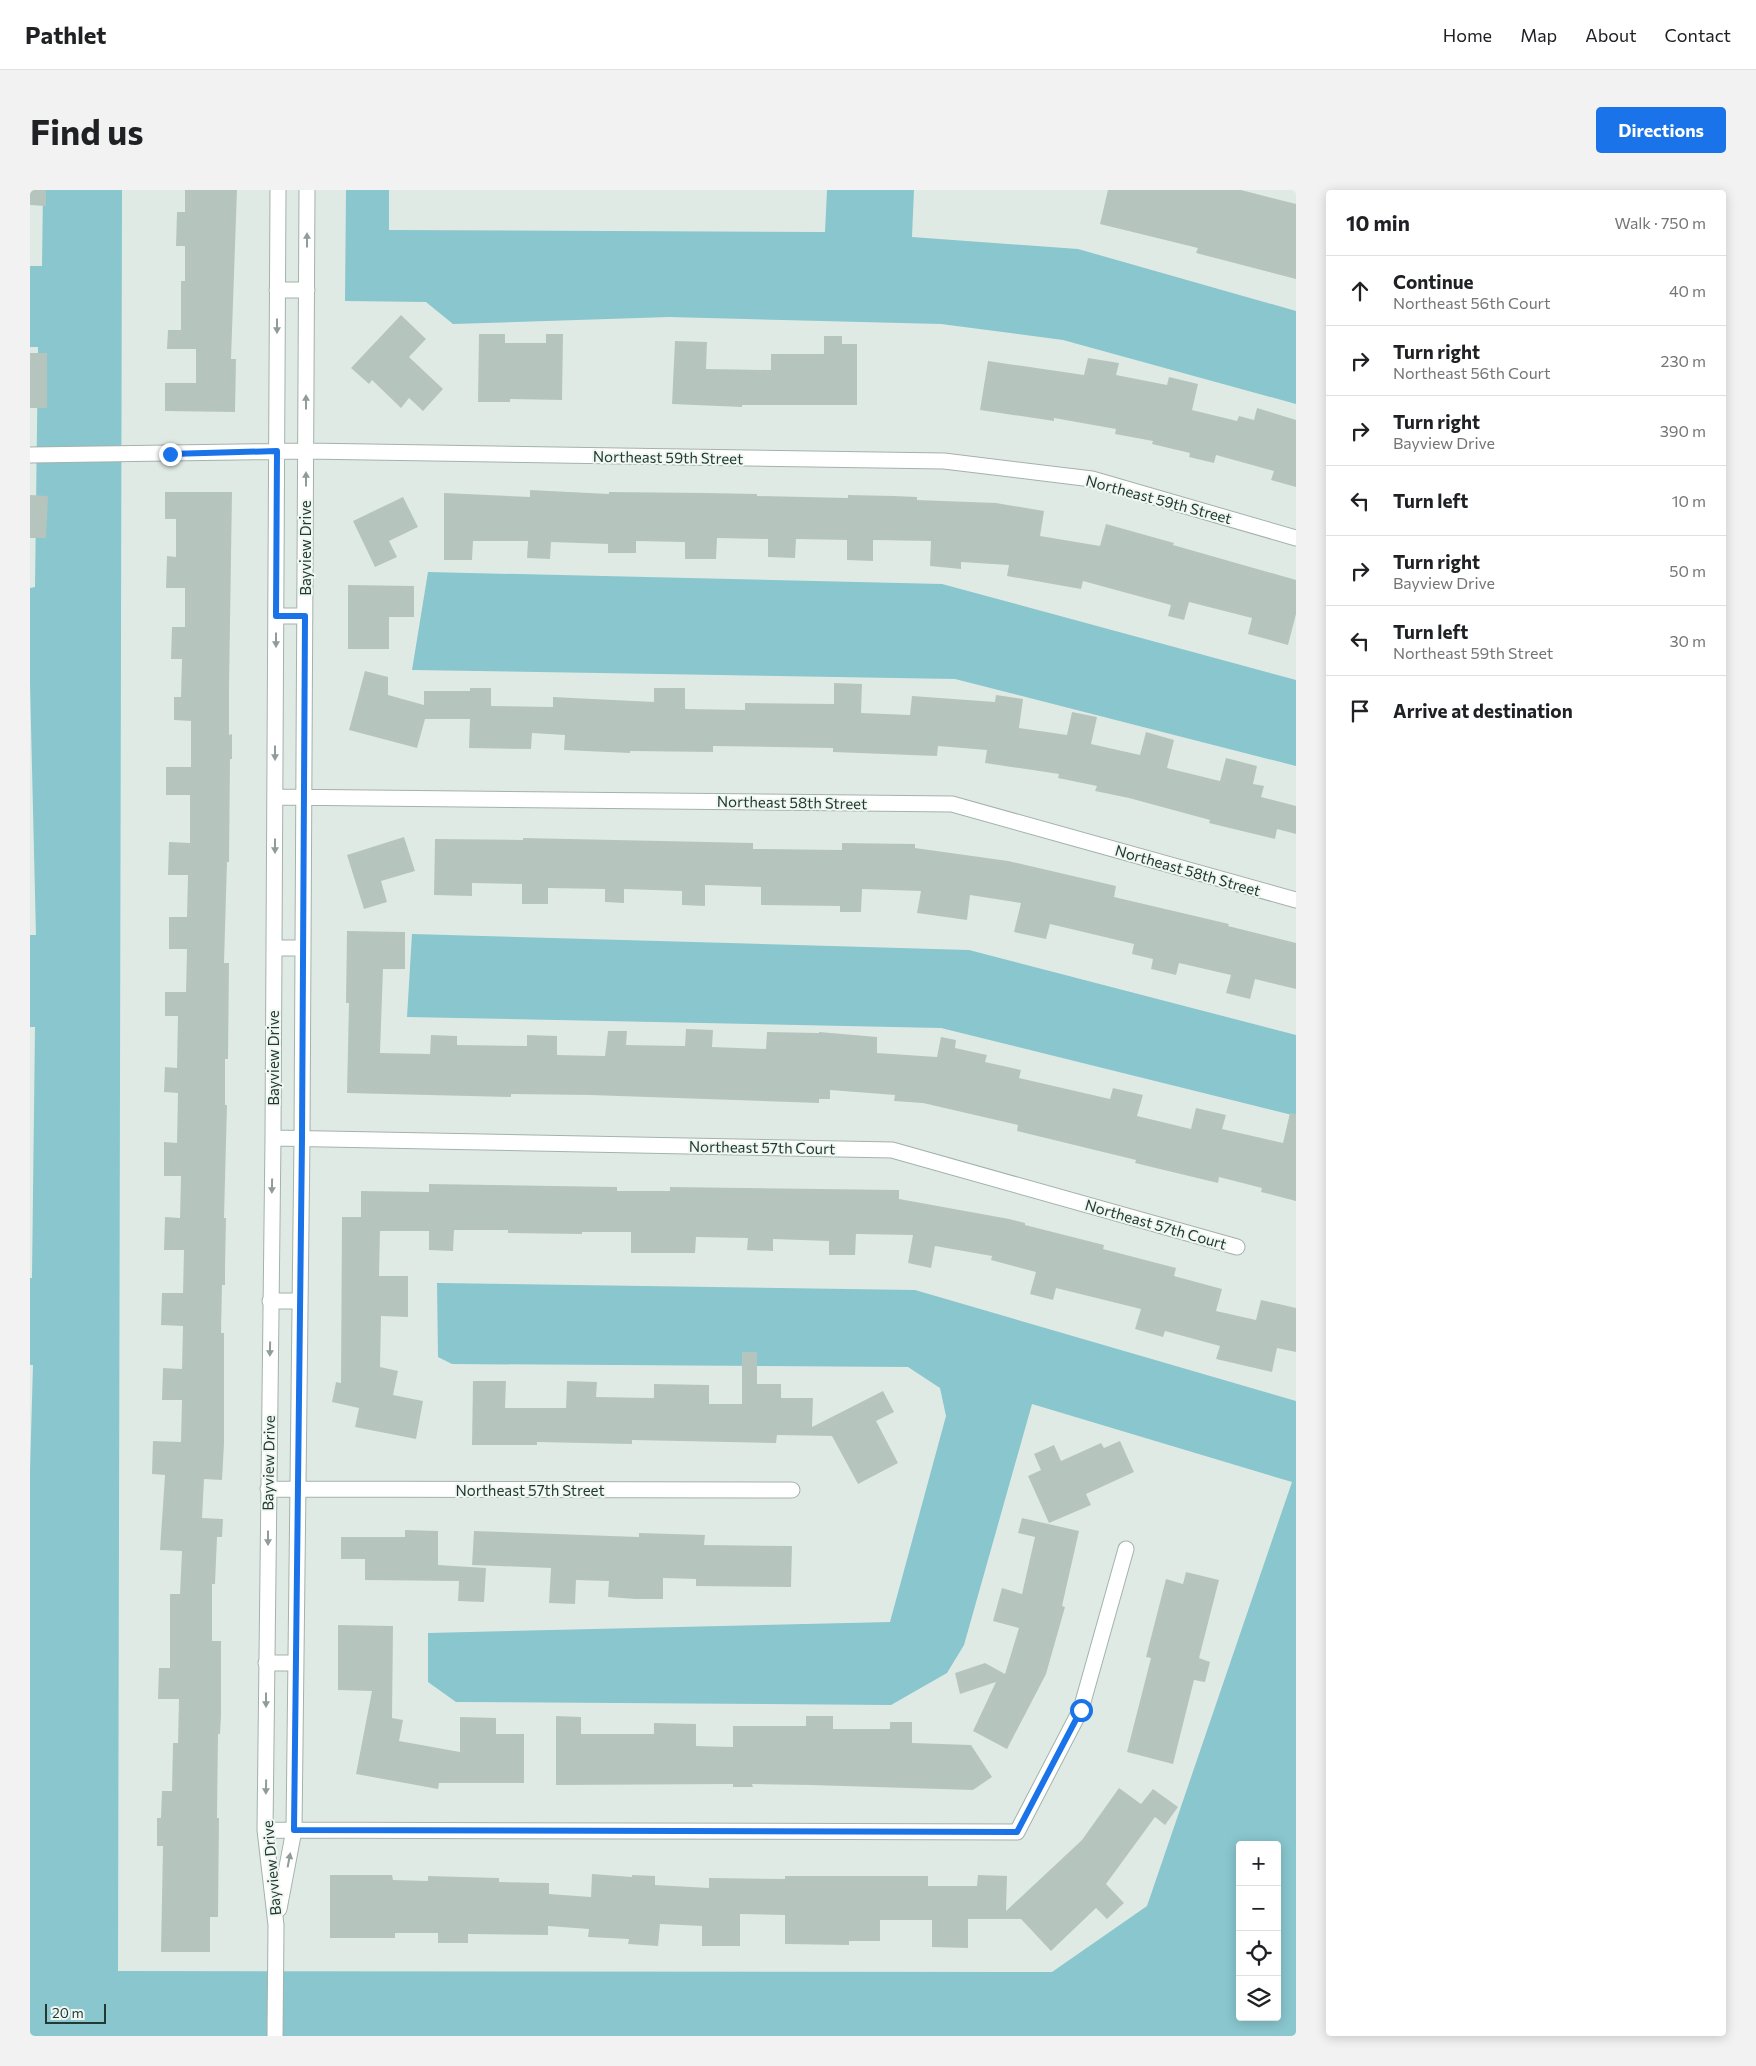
<!DOCTYPE html>
<html lang="en">
<head>
<meta charset="utf-8">
<style>
	:root { --surface:#fff; --page:#f2f2f2; --text:#202124; --muted:#757577; --line:#e0e0e0; --accent:#1a73e8 }
	body { margin:0; font-family:Commissioner,sans-serif; background:var(--page); color:var(--text) }
	.controls { position:absolute; right:15px; bottom:15px; display:grid; overflow:hidden; border-radius:5px; box-shadow:0 2px 12px #0003 }
	.controls button { width:45px; height:45px; display:grid; place-items:center; padding:0; border:0; border-bottom:1px solid var(--line); background:var(--surface); color:var(--text); font:25px sans-serif }
	.scale { position:absolute; left:15px; bottom:12px; width:61px; box-sizing:border-box; padding-left:5px; border:2px solid #213a32; border-top:0; font-size:14px; line-height:18px; white-space:nowrap; color:#213a32; -webkit-text-stroke:4px #f0f7f3; paint-order:stroke }
	.stop { position:absolute; width:15px; height:15px; margin:-11px; border:4px solid #1a73e8; border-radius:50%; background:#fff }
	.stop.end { background:#1a73e8; border-color:#fff; box-shadow:0 1px 5px #0008 }
	.list { margin:0; padding:0; list-style:none }
	h2 { display:flex; justify-content:space-between; align-items:center; height:65px; margin:0; padding:0 20px; font-size:21px }
	h2 small { font-size:16px; font-weight:400; color:var(--muted) }
	.list li { display:grid; grid-template-columns:32px 1fr auto; gap:15px; align-items:center; box-sizing:border-box; height:70px; padding:0 20px; border-top:1px solid var(--line) }
	.list b { display:block; font-size:19px; white-space:nowrap }
	.list p { margin:0; font-size:16px; white-space:nowrap; color:var(--muted) }
	.list em { font-size:16px; font-style:normal; color:var(--muted) }
	.icon { flex:none; width:28px; height:28px; fill:none; stroke:currentColor; stroke-width:2; stroke-linecap:round; stroke-linejoin:round }
	.map { position:relative; flex:none; width:1266px; height:1846px; overflow:hidden; border-radius:5px }
	header { display:flex; align-items:center; gap:30px; box-sizing:border-box; height:70px; padding:0 25px; background:var(--surface); border-bottom:1px solid var(--line) }
	header strong { font-size:24px }
	nav { display:flex; gap:28px; margin-inline-start:auto; font-size:18px }
	.intro { display:flex; align-items:center; justify-content:space-between; box-sizing:border-box; height:120px; padding:0 30px }
	h1 { margin:0; font-size:35px }
	.button { padding:12px 22px; border-radius:5px; background:var(--accent); color:#fff; font-size:18px; font-weight:700 }
	main { display:flex; gap:30px; padding:0 30px }
	aside { flex:1; background:var(--surface); border-radius:5px; box-shadow:0 2px 12px #0003 }
	.map>svg:first-child { display:block }
</style>
</head>
<body>
<header>
<strong>Pathlet</strong>
<nav><a>Home</a><a>Map</a><a>About</a><a>Contact</a></nav>
</header>
<div class="intro"><h1>Find us</h1><a class="button">Directions</a></div>
<main>
<div class="map">
<svg width="1266" height="1846" viewBox="0 0 1266 1846">
	<rect width="100%" height="100%" fill="#e0eae5"/>
	<path fill="#89c6ce" fill-rule="evenodd" d="M 13,0 L 92,0 L 88,1781 L 1022,1782 L 1117,1716 L 1262,1292 L 1002,1214 L 934,1455 L 917,1483 L 861,1515 L 426,1512 L 398,1492 L 398,1443 L 860,1432 L 916,1226 L 910,1198 L 878,1177 L 422,1174 L 408,1167 L 407,1093 L 885,1100 L 1266,1211 L 1266,1846 L 0,1846 L 0,1281 L 3,1175 L 0,1175 L 0,1088 L 2,1088 L 5,837 L 0,837 L 0,745 L 6,745 L 0,493 L 0,398 L 5,397 L 8,157 L 0,157 L 0,76 L 12,76 ZM 1210,1655 L 1247,1655 L 1247,1827 L 1210,1827 Z
		M 316,0 L 359,0 L 359,40 L 795,42 L 797,0 L 884,0 L 882,47 L 1048,59 L 1266,121 L 1266,214 L 1033,150 L 911,134 L 639,127 L 423,134 L 396,112 L 315,111 Z
		M 398,382 L 912,394 L 1266,490 L 1266,576 L 925,489 L 382,480 Z
		M 382,744 L 939,760 L 1266,845 L 1266,926 L 911,838 L 377,827 Z"/>
	<path fill="#b5c5be" d="M 0,0 L 16,0 L 16,16 L 0,15 Z
		M 155,0 L 207,0 L 201,169 L 206,169 L 205,222 L 135,221 L 135,193 L 166,193 L 166,159 L 137,159 L 138,140 L 151,140 L 151,91 L 155,91 L 155,56 L 146,56 L 147,22 L 155,22 Z
		M 1078,0 L 1211,0 L 1266,14 L 1266,89 L 1166,63 L 1168,58 L 1070,34 Z
		M 371,125 L 396,149 L 379,167 L 413,199 L 393,221 L 379,208 L 371,218 L 342,190 L 339,194 L 321,178 Z
		M 449,144 L 475,144 L 475,153 L 516,153 L 516,144 L 533,144 L 532,210 L 480,209 L 480,212 L 448,212 Z
		M 794,146 L 812,146 L 812,154 L 827,154 L 827,215 L 712,215 L 712,217 L 642,214 L 645,151 L 677,152 L 676,179 L 741,180 L 741,164 L 794,164 Z
		M 0,163 L 17,163 L 17,218 L 0,218 Z
		M 1058,168 L 1089,173 L 1086,185 L 1137,195 L 1139,187 L 1168,194 L 1162,220 L 1207,231 L 1209,226 L 1224,230 L 1227,218 L 1266,230 L 1266,297 L 1241,290 L 1244,281 L 1186,265 L 1184,273 L 1159,267 L 1160,263 L 1122,254 L 1123,251 L 1085,244 L 1086,239 L 1024,228 L 1024,231 L 950,220 L 958,171 L 1054,185 Z
		M 500,300 L 579,304 L 579,302 L 677,303 L 727,304 L 727,306 L 818,308 L 818,305 L 864,306 L 887,307 L 887,310 L 966,313 L 1014,321 L 1010,346 L 1070,356 L 1076,334 L 1144,353 L 1143,355 L 1266,390 L 1266,424 L 1258,455 L 1218,444 L 1222,428 L 1159,412 L 1154,430 L 1138,426 L 1141,415 L 1053,391 L 1051,399 L 977,386 L 979,375 L 931,372 L 931,379 L 900,376 L 901,351 L 843,350 L 843,371 L 817,370 L 817,350 L 766,349 L 765,368 L 738,367 L 738,349 L 687,348 L 686,369 L 655,369 L 655,352 L 606,351 L 606,363 L 578,363 L 578,354 L 521,352 L 520,369 L 497,368 L 498,351 L 443,351 L 442,370 L 414,370 L 414,303 L 500,307 Z
		M 135,302 L 202,302 L 199,498 L 199,545 L 202,544 L 202,569 L 200,569 L 199,672 L 197,672 L 194,773 L 199,773 L 198,869 L 195,869 L 195,915 L 197,915 L 194,1028 L 196,1028 L 195,1078 L 195,1095 L 192,1095 L 191,1143 L 194,1143 L 194,1254 L 192,1290 L 174,1289 L 172,1328 L 193,1329 L 192,1347 L 187,1347 L 185,1394 L 182,1394 L 182,1451 L 191,1451 L 191,1525 L 190,1544 L 188,1544 L 187,1628 L 189,1628 L 188,1727 L 180,1727 L 180,1762 L 131,1762 L 133,1656 L 127,1656 L 127,1628 L 131,1628 L 132,1601 L 142,1601 L 143,1553 L 148,1553 L 149,1509 L 128,1509 L 129,1478 L 140,1478 L 140,1404 L 150,1404 L 152,1361 L 130,1360 L 135,1285 L 122,1284 L 123,1251 L 151,1252 L 152,1210 L 132,1210 L 133,1178 L 152,1179 L 153,1136 L 131,1135 L 132,1103 L 153,1103 L 154,1060 L 134,1060 L 135,1027 L 150,1028 L 151,986 L 134,986 L 134,952 L 147,953 L 148,903 L 134,902 L 135,877 L 147,878 L 148,826 L 135,826 L 135,802 L 156,802 L 157,759 L 139,759 L 139,727 L 157,727 L 158,685 L 138,685 L 139,652 L 160,653 L 160,605 L 136,605 L 136,577 L 161,577 L 161,531 L 144,530 L 144,507 L 151,507 L 152,469 L 141,469 L 142,437 L 155,437 L 155,398 L 136,398 L 137,366 L 146,367 L 146,329 L 135,329 Z
		M 0,305 L 18,306 L 16,348 L 0,348 Z
		M 373,307 L 388,337 L 359,351 L 367,367 L 345,377 L 323,331 Z
		M 318,395 L 384,396 L 384,427 L 359,427 L 359,459 L 318,459 Z
		M 335,481 L 358,487 L 358,505 L 394,515 L 394,501 L 440,501 L 440,498 L 461,498 L 461,516 L 523,517 L 523,507 L 624,512 L 624,498 L 655,498 L 655,519 L 715,520 L 715,513 L 804,514 L 804,493 L 832,494 L 831,523 L 880,525 L 882,506 L 965,512 L 966,505 L 993,509 L 989,538 L 1037,545 L 1042,522 L 1067,527 L 1061,554 L 1110,565 L 1116,542 L 1144,550 L 1137,578 L 1190,591 L 1196,568 L 1227,576 L 1223,594 L 1234,596 L 1231,607 L 1266,616 L 1266,644 L 1247,639 L 1245,649 L 1179,633 L 1180,630 L 1099,608 L 1065,601 L 1067,596 L 1028,588 L 1029,584 L 955,573 L 957,560 L 908,556 L 907,566 L 803,562 L 803,558 L 683,556 L 683,562 L 600,561 L 600,563 L 534,560 L 535,545 L 502,543 L 501,559 L 439,558 L 440,529 L 395,529 L 387,558 L 319,540 Z
		M 374,647 L 385,681 L 351,691 L 357,712 L 334,719 L 317,665 Z
		M 493,648 L 723,653 L 723,659 L 812,660 L 812,653 L 885,654 L 885,658 L 978,671 L 1086,696 L 1084,707 L 1199,734 L 1198,736 L 1266,753 L 1266,799 L 1225,789 L 1220,809 L 1196,803 L 1201,785 L 1149,773 L 1146,785 L 1121,779 L 1123,769 L 1102,764 L 1104,754 L 1020,734 L 1016,749 L 984,742 L 991,713 L 940,705 L 937,730 L 887,723 L 891,701 L 832,699 L 831,722 L 810,722 L 810,716 L 731,715 L 731,697 L 675,695 L 675,716 L 652,715 L 652,701 L 594,699 L 594,713 L 575,712 L 575,699 L 518,698 L 518,714 L 492,714 L 492,694 L 442,693 L 442,706 L 404,705 L 405,649 L 493,650 Z
		M 317,741 L 375,742 L 375,779 L 353,779 L 350,863 L 400,864 L 401,845 L 427,846 L 427,855 L 497,856 L 497,845 L 527,846 L 527,865 L 575,866 L 578,841 L 597,841 L 596,855 L 655,856 L 656,839 L 683,840 L 682,857 L 736,859 L 737,842 L 789,843 L 789,842 L 847,847 L 847,863 L 907,867 L 911,847 L 926,850 L 925,858 L 957,865 L 955,872 L 991,880 L 989,888 L 1080,909 L 1083,898 L 1113,905 L 1107,926 L 1161,939 L 1166,918 L 1196,925 L 1192,939 L 1253,953 L 1260,923 L 1266,924 L 1266,1011 L 1231,1002 L 1232,998 L 1189,987 L 1188,993 L 1105,973 L 1106,970 L 987,941 L 988,935 L 893,913 L 864,911 L 865,905 L 800,900 L 800,909 L 789,909 L 789,913 L 560,905 L 481,904 L 481,907 L 317,903 L 319,813 L 316,813 Z
		M 399,994 L 587,997 L 587,1001 L 640,1001 L 640,997 L 869,1000 L 869,1009 L 979,1029 L 995,1033 L 995,1035 L 1074,1055 L 1073,1059 L 1146,1078 L 1144,1086 L 1192,1099 L 1186,1121 L 1226,1130 L 1231,1110 L 1266,1118 L 1266,1162 L 1247,1158 L 1242,1182 L 1186,1169 L 1190,1156 L 1135,1141 L 1133,1147 L 1105,1139 L 1111,1119 L 1026,1098 L 1023,1110 L 1000,1104 L 1006,1082 L 961,1070 L 962,1066 L 905,1056 L 901,1078 L 878,1073 L 883,1045 L 826,1044 L 825,1065 L 799,1065 L 799,1051 L 743,1049 L 743,1061 L 717,1060 L 718,1048 L 666,1047 L 665,1063 L 601,1063 L 601,1042 L 552,1042 L 552,1044 L 478,1043 L 478,1040 L 424,1040 L 423,1061 L 399,1060 L 399,1041 L 350,1041 L 349,1086 L 378,1086 L 378,1127 L 351,1126 L 350,1177 L 368,1181 L 363,1205 L 393,1211 L 386,1249 L 325,1237 L 329,1218 L 302,1212 L 306,1192 L 311,1193 L 312,1027 L 331,1027 L 331,1001 L 399,1002 Z
		M 712,1162 L 727,1162 L 727,1194 L 751,1194 L 751,1208 L 783,1208 L 782,1237 L 853,1201 L 864,1222 L 846,1231 L 868,1273 L 828,1294 L 802,1246 L 747,1245 L 746,1253 L 602,1250 L 602,1254 L 507,1252 L 507,1255 L 442,1255 L 443,1191 L 476,1191 L 475,1218 L 536,1218 L 537,1191 L 567,1192 L 566,1207 L 624,1208 L 624,1194 L 679,1195 L 679,1214 L 712,1214 Z
		M 1090,1251 L 1104,1282 L 1056,1304 L 1061,1315 L 1019,1333 L 998,1286 L 1011,1280 L 1004,1264 L 1024,1255 L 1031,1271 L 1071,1253 L 1074,1258 Z
		M 992,1328 L 1049,1341 L 1032,1416 L 1035,1417 L 1016,1484 L 977,1559 L 943,1541 L 966,1492 L 930,1504 L 925,1483 L 955,1473 L 975,1484 L 989,1438 L 963,1431 L 972,1398 L 992,1404 L 1005,1347 L 988,1343 Z
		M 375,1340 L 408,1341 L 408,1375 L 456,1378 L 454,1412 L 428,1411 L 429,1391 L 335,1390 L 335,1369 L 311,1369 L 311,1347 L 375,1347 Z
		M 444,1341 L 609,1347 L 609,1343 L 675,1345 L 674,1355 L 762,1356 L 761,1397 L 666,1396 L 666,1389 L 633,1388 L 633,1409 L 606,1409 L 578,1407 L 579,1391 L 546,1390 L 545,1414 L 519,1413 L 521,1378 L 442,1375 Z
		M 1156,1382 L 1189,1390 L 1169,1468 L 1180,1472 L 1175,1492 L 1164,1490 L 1143,1574 L 1097,1562 L 1121,1468 L 1116,1467 L 1136,1389 L 1153,1394 Z
		M 308,1435 L 363,1436 L 362,1528 L 373,1530 L 369,1551 L 430,1562 L 430,1527 L 466,1528 L 466,1544 L 494,1544 L 494,1593 L 409,1593 L 408,1599 L 326,1584 L 342,1501 L 308,1500 Z
		M 526,1526 L 551,1527 L 551,1544 L 624,1544 L 624,1533 L 666,1534 L 666,1556 L 703,1557 L 703,1536 L 776,1536 L 776,1526 L 803,1526 L 803,1539 L 860,1539 L 860,1532 L 882,1532 L 882,1553 L 941,1555 L 962,1587 L 943,1600 L 781,1595 L 722,1594 L 723,1597 L 703,1597 L 703,1594 L 526,1595 Z
		M 1089,1598 L 1111,1614 L 1123,1599 L 1148,1617 L 1135,1635 L 1125,1627 L 1076,1694 L 1094,1713 L 1077,1729 L 1066,1718 L 1021,1761 L 991,1729 L 938,1729 L 938,1758 L 902,1757 L 902,1730 L 850,1730 L 850,1751 L 819,1751 L 819,1755 L 755,1754 L 755,1725 L 710,1724 L 710,1756 L 672,1756 L 672,1736 L 630,1734 L 628,1756 L 598,1754 L 599,1749 L 558,1747 L 559,1739 L 518,1736 L 518,1745 L 438,1744 L 438,1753 L 408,1753 L 408,1743 L 365,1743 L 365,1748 L 300,1748 L 300,1685 L 362,1685 L 363,1690 L 398,1691 L 398,1686 L 469,1688 L 469,1692 L 519,1693 L 519,1704 L 561,1707 L 562,1684 L 602,1687 L 602,1685 L 625,1686 L 625,1695 L 679,1698 L 679,1688 L 755,1689 L 755,1686 L 898,1686 L 898,1696 L 947,1696 L 948,1685 L 977,1686 L 976,1721 L 1052,1650 Z"/>
	<g fill="none" stroke-linecap="round" stroke-linejoin="round">
		<g stroke="#a3b2ac" stroke-width="17">
			<path id="minor" d="M 247,100 L 277,100
				M 0,265 L 276,261 L 914,271 L 1062,289 L 1266,348
				M 246,426 L 275,426
				M 245,607 L 922,614 L 1266,710
				M 244,758 L 273,758
				M 243,948 L 862,960 L 1207,1057
				M 240,1111 L 270,1111
				M 238,1299 L 762,1300
				M 236,1473 L 266,1473
				M 235,1640 L 987,1642 L 1051,1519 L 1096,1359
				M 249,1719 L 264,1640 L 272,948 L 277,0
				M 245,1846 L 246,1735 L 235,1640 L 243,948 L 248,0"/>
		</g>
		<use href="#minor" stroke="#fff" stroke-width="15"/>
	</g>
	<defs><path id="oneway-solid" d="M-6-.8H1V-3.2L6.5 0L1 3.2V.8H-6Z" transform="scale(1.25)"/></defs>
	<g fill="#909c98">
		<use href="#oneway-solid" transform="translate(277 50) rotate(-90)"/>
		<use href="#oneway-solid" transform="translate(247 136) rotate(90)"/>
		<use href="#oneway-solid" transform="translate(276 212) rotate(-90)"/>
		<use href="#oneway-solid" transform="translate(276 289) rotate(-90)"/>
		<use href="#oneway-solid" transform="translate(246 450) rotate(90)"/>
		<use href="#oneway-solid" transform="translate(245 563) rotate(90)"/>
		<use href="#oneway-solid" transform="translate(245 656) rotate(90)"/>
		<use href="#oneway-solid" transform="translate(242 996) rotate(91)"/>
		<use href="#oneway-solid" transform="translate(240 1159) rotate(91)"/>
		<use href="#oneway-solid" transform="translate(238 1348) rotate(90)"/>
		<use href="#oneway-solid" transform="translate(236 1510) rotate(90)"/>
		<use href="#oneway-solid" transform="translate(236 1597) rotate(91)"/>
		<use href="#oneway-solid" transform="translate(259 1670) rotate(-79)"/>
	</g>
	<g fill="none" stroke-linecap="round" stroke-linejoin="round">
		<path stroke="#1a73e8" stroke-width="6" d="M 140,264 L 247,261 L 246,426 L 275,426 L 272,948 L 264,1640 L 987,1642 L 1051,1520"/>
	</g>
	<g text-anchor="middle" dominant-baseline="central" stroke-width="4" stroke-linejoin="round" paint-order="stroke">
		<g font-size="15" fill="#213a32" stroke="#f0f7f3">
			<text transform="translate(638 267) rotate(1)">Northeast 59th Street</text>
			<text transform="translate(1129 309) rotate(15)">Northeast 59th Street</text>
			<text transform="translate(275 358) rotate(-90)">Bayview Drive</text>
			<text transform="translate(762 612) rotate(1)">Northeast 58th Street</text>
			<text transform="translate(1158 680) rotate(16)">Northeast 58th Street</text>
			<text transform="translate(243 868) rotate(-90)">Bayview Drive</text>
			<text transform="translate(732 957) rotate(1)">Northeast 57th Court</text>
			<text transform="translate(1126 1034) rotate(16)">Northeast 57th Court</text>
			<text transform="translate(238 1273) rotate(-89)">Bayview Drive</text>
			<text x="500" y="1300">Northeast 57th Street</text>
			<text transform="translate(241 1678) rotate(-95)">Bayview Drive</text>
		</g>
	</g>
</svg>
<div class="controls">
<button>+</button>
<button>−</button>
<button><svg class="icon" aria-label="locate" viewBox="0 0 24 24"><circle cx="12" cy="12" r="6"/><path d="M12 2v4M12 18v4M2 12h4M18 12h4"/></svg></button>
<button><svg class="icon" aria-label="layers" viewBox="0 0 24 24"><path d="M12 4l9 5-9 5-9-5zM3 14l9 5 9-5"/></svg></button>
</div>
<div class="scale">20 m</div>
<div class="stop" style="left:1051px;top:1520px"></div>
<div class="stop end" style="left:140px;top:264px"></div>
</div>
<aside>
<h2>10 min<small>Walk · 750 m</small></h2>
<ul class="list">
<li><svg class="icon" aria-label="ahead" viewBox="0 0 24 24"><path d="M12 20V5M6 11l6-6 6 6"/></svg><div><b>Continue</b><p>Northeast 56th Court</p></div><em>40 m</em></li>
<li><svg class="icon" aria-label="right" viewBox="0 0 24 24"><path d="M7 20v-9h11M14 6l5 5-5 5"/></svg><div><b>Turn right</b><p>Northeast 56th Court</p></div><em>230 m</em></li>
<li><svg class="icon" aria-label="right" viewBox="0 0 24 24"><path d="M7 20v-9h11M14 6l5 5-5 5"/></svg><div><b>Turn right</b><p>Bayview Drive</p></div><em>390 m</em></li>
<li><svg class="icon" aria-label="left" viewBox="0 0 24 24"><path d="M17 20v-9H6M10 6l-5 5 5 5"/></svg><div><b>Turn left</b></div><em>10 m</em></li>
<li><svg class="icon" aria-label="right" viewBox="0 0 24 24"><path d="M7 20v-9h11M14 6l5 5-5 5"/></svg><div><b>Turn right</b><p>Bayview Drive</p></div><em>50 m</em></li>
<li><svg class="icon" aria-label="left" viewBox="0 0 24 24"><path d="M17 20v-9H6M10 6l-5 5 5 5"/></svg><div><b>Turn left</b><p>Northeast 59th Street</p></div><em>30 m</em></li>
<li><svg class="icon" aria-label="arrive" viewBox="0 0 24 24"><path d="M6 21V4h12l-3 4 3 4H6"/></svg><div><b>Arrive at destination</b></div></li>
</ul>
</aside>
</main>
</body>
</html>
